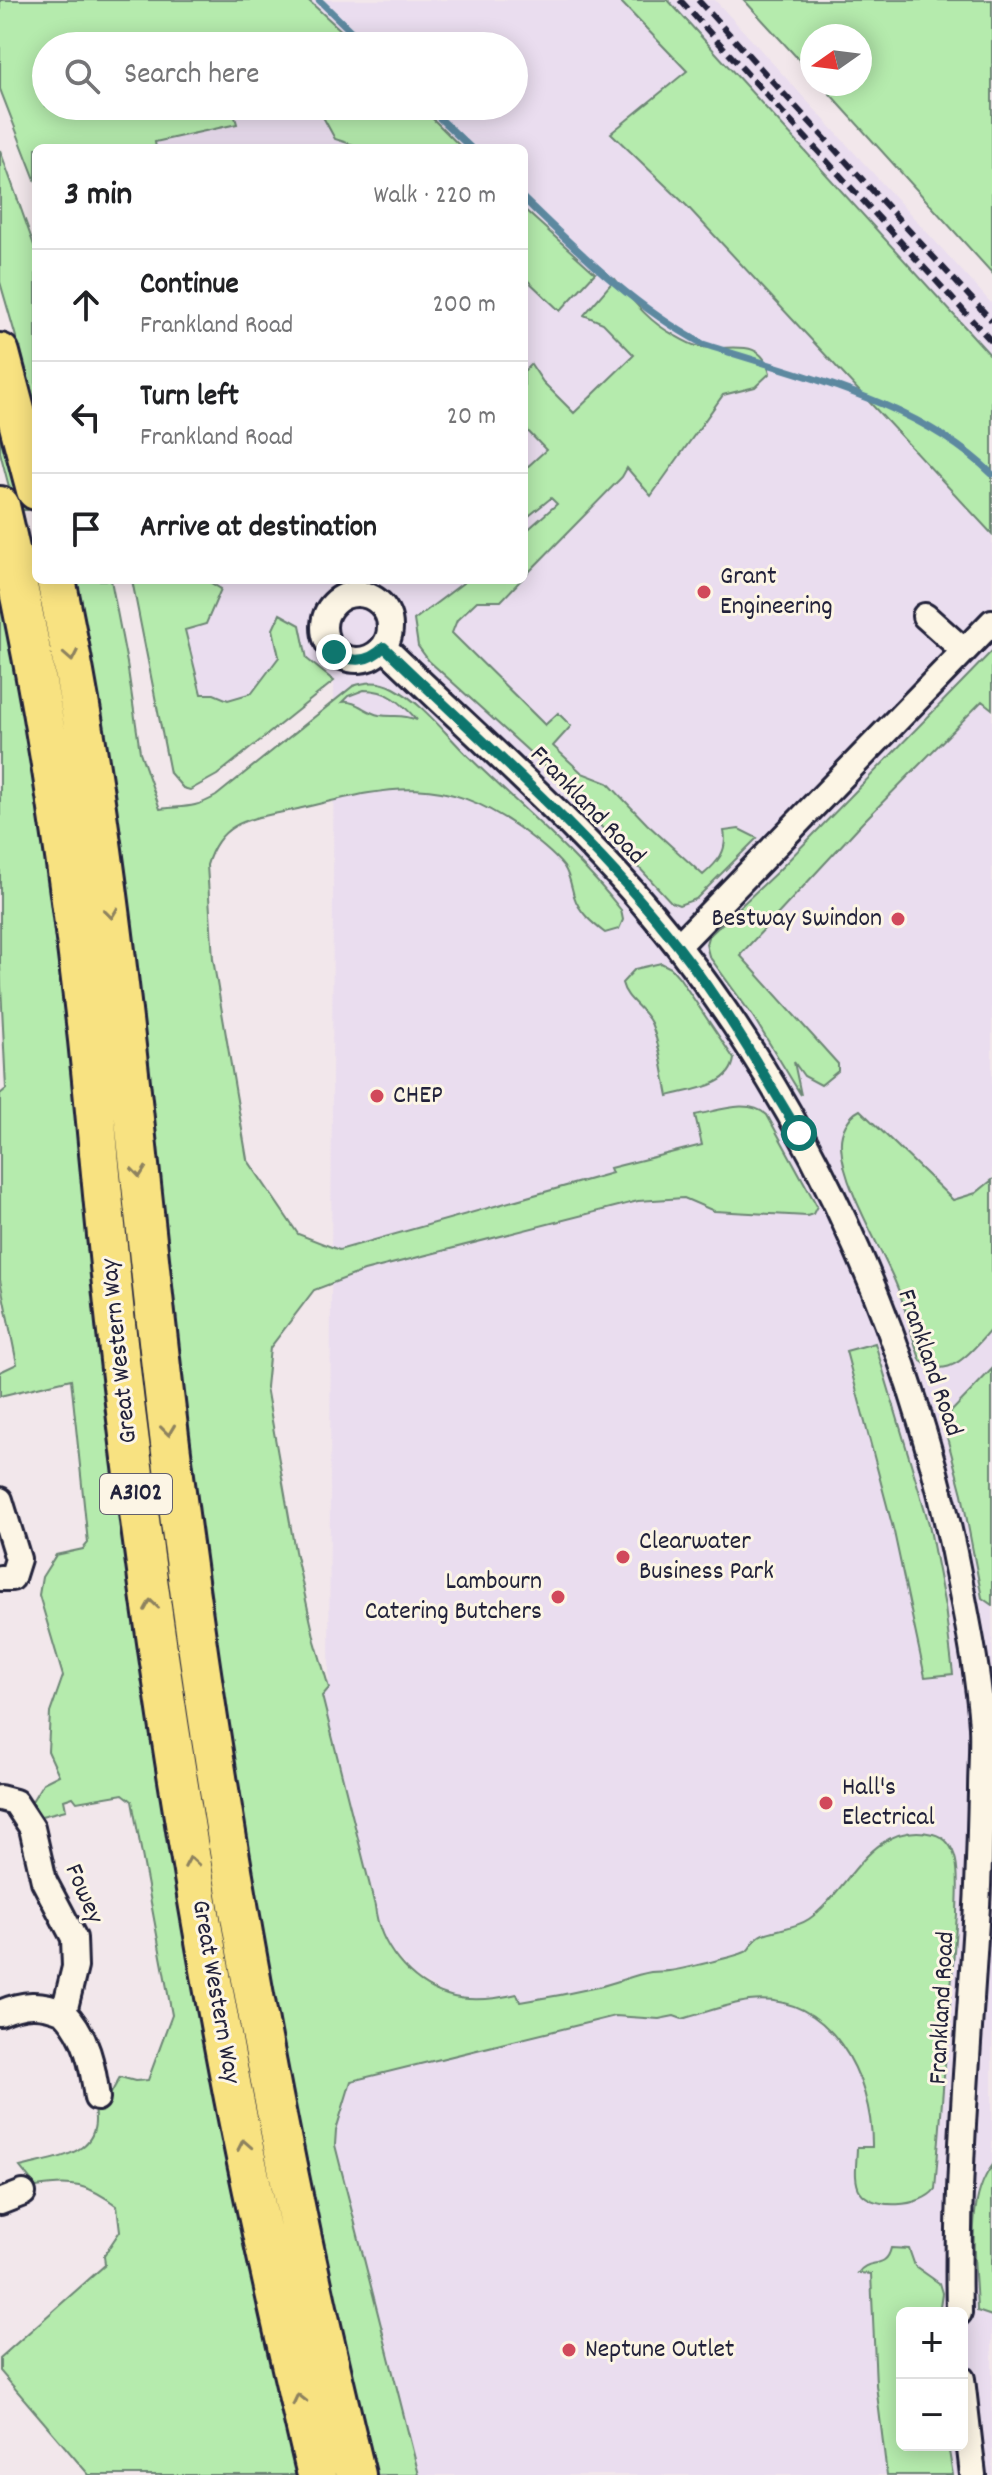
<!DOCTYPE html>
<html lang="en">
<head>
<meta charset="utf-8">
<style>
	:root { --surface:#fff; --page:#f6f6f6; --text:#202124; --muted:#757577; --line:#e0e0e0 }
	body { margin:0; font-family:Dekko,sans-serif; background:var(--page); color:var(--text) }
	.controls { position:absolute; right:24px; bottom:24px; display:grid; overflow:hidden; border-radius:12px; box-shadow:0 4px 20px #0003 }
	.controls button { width:72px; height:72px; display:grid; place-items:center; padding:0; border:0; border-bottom:2px solid var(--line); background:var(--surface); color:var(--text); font:40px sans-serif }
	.compass { position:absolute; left:800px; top:24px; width:72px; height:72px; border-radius:50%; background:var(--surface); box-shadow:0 4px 20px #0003; rotate:256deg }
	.stop { position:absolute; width:24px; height:24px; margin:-18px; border:6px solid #0f766e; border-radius:50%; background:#fff }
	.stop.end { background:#0f766e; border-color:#fff; box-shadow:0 2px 8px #0008 }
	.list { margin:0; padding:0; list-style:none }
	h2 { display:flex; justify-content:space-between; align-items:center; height:104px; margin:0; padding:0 32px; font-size:34px }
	h2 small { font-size:26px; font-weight:400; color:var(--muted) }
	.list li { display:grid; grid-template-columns:52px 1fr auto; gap:24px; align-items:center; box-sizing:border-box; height:112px; padding:0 32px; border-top:2px solid var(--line) }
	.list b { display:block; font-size:30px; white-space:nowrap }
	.list p { margin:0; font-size:26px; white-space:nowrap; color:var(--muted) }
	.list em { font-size:26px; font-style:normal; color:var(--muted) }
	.icon { flex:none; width:44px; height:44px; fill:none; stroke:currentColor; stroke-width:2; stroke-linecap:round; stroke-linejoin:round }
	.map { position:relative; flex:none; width:992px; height:2475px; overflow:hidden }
	.search { position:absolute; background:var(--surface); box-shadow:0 4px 20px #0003; left:32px; top:32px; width:496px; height:88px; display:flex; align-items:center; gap:20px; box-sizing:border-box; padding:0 28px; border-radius:44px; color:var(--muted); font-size:30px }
	.panel { position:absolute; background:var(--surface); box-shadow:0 4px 20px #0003; left:32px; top:144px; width:496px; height:440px; border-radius:12px }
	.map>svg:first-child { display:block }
</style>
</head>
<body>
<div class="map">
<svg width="992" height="2475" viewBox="0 0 992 2475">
	<rect width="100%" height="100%" fill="#f2e7eb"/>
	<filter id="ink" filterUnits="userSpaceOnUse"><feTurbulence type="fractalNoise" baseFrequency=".0125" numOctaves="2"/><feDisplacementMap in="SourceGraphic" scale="16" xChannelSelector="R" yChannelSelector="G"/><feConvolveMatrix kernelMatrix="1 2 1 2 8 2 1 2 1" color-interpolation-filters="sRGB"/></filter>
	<g filter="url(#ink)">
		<path fill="#eaddef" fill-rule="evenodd" d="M 41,0 L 619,0 L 687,71 L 612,134 L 687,206 L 992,534 L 992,2475 L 418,2475 L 335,2145 L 336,2130 L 329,2090 L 448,1996 L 413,1975 L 388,1946 L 377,1922 L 375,1906 L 322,1696 L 329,1688 L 334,682 L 326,672 L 307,659 L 300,625 L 273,629 L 279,657 L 252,693 L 228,700 L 214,694 L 200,694 L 185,630 L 206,624 L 221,589 L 206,580 L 524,580 L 524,148 L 83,148 L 71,106 L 514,106 L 514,46 L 54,46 ZM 902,2313 L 962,2313 L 962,2445 L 902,2445 Z
			M 668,0 L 715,0 L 944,251 L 992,304 L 992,357 Z"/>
		<path fill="#b5ebad" stroke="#6c8674" stroke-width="2" fill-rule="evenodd" d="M 0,0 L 308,0 L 358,46 L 46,46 L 46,106 L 232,106 L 237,124 L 155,142 L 156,148 L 36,148 L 36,182 L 0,89 Z
			M 619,0 L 668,0 L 992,357 L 992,534 L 687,206 L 611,133 L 687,71 Z
			M 744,0 L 992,0 L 992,273 L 821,84 L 860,84 L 860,36 L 812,36 L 812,74 Z
			M 317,106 L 420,106 L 462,148 L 363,148 L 335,139 Z
			M 0,150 L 36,251 L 36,406 L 0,282 Z
			M 524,209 L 595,273 L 560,311 L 524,277 Z
			M 615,279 C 633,301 649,322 674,335 C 681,339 689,344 697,346 C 726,354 760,333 770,373 L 755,387 L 723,395 L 651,496 L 627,468 L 622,477 L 524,577 L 524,533 L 557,504 L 551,498 L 524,520 L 524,470 L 546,450 L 524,427 L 524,371 L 531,364 L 543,382 L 574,413 L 634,355 L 603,323 L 584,315 Z
			M 0,401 L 27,510 L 15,510 L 0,452 Z
			M 0,565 L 6,592 L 303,2475 L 89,2475 L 0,2371 L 0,2358 L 105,2265 L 104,2255 L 120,2231 L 117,2206 C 88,2184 72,2181 36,2187 L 20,2167 C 56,2157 106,2156 93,2105 L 110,2095 L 120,2077 L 135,2081 L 148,2080 L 172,2015 L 132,1801 L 123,1794 L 77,1802 L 73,1797 L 64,1800 L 66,1810 L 33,1818 L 29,1806 L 43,1783 L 59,1775 L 48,1751 L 50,1713 L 63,1676 L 39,1595 L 42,1577 L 56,1555 L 83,1549 L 88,1543 L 71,1379 L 0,1396 L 0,1372 L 17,1364 L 0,1280 L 0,1094 L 6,1089 L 0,965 Z
			M 76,580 L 111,580 L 127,663 L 140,752 L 160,809 C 184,806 194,809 216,796 L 353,686 C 367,681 381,681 394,688 C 422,703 443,731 466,754 C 518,805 576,852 621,910 L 623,920 L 619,929 L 605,933 C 592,923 579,912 574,896 C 571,886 570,876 564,867 C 552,852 534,839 518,827 C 438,771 386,788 298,809 C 254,819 221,817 207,865 L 213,959 L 247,1159 L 298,1234 L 339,1250 L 612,1173 L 610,1168 L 702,1145 L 695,1115 C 718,1111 748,1098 767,1115 L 817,1206 L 813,1214 L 807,1216 L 714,1211 L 684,1198 L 638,1201 L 364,1271 L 314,1290 L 270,1348 L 266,1387 L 295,1551 L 315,1641 L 329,1688 L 322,1696 L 375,1906 C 379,1945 409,1983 447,1995 C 468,2002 496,1999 517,1994 L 520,2002 C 546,1998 572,1993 598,1987 C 616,1983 633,1975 651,1972 C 657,1971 663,1972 669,1971 C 678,1970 743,1955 747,1951 C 753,1946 753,1938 763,1934 C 777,1929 796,1928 809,1919 C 849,1891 871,1819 933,1834 C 965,1842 957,1888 957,1914 L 935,2189 C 922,2207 873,2211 860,2191 C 853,2181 857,2159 857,2147 L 872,2147 C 873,2078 830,1991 749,2001 C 727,2004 704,2013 682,2019 L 674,2016 L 659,2019 L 615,2016 L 351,2081 L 336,2130 L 335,2145 L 419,2475 L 368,2475 L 262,1972 L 203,1570 L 151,1121 L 126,875 L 105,737 ZM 364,690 C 388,690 401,702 417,720 C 399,713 395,718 379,715 C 365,712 356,700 342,702 L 348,696 Z
			M 132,580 L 206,580 L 221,589 L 206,624 L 185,630 L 201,694 L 214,694 L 228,700 L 252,693 L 279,657 L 273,629 L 280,614 L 300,625 L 307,659 L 334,681 L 217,775 L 190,790 L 183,788 L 170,773 Z
			M 467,580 L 521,580 L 501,601 L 477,601 L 457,620 L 452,633 L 545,725 L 558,713 L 571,726 L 553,746 L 582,773 L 608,783 L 647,824 L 703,875 C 718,862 728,851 724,831 L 739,829 L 757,838 L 696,899 L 679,905 L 671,902 L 545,766 L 429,661 L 418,646 L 414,620 Z
			M 992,651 L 992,709 L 982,701 L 863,822 L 740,955 L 838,1064 L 838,1071 L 821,1085 L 804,1076 L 794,1062 L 801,1095 L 754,1018 L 709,956 L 706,944 L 708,937 L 779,870 Z
			M 661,963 L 671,968 L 679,977 L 734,1059 C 730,1088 691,1089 668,1096 C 663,1073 660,1044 651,1023 C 643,1007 626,1000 622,983 L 635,969 Z
			M 860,1110 L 953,1200 L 976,1193 L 992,1180 L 992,1328 C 975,1348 949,1383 921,1361 C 911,1337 907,1309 896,1284 C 880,1245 843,1188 841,1146 C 840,1132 848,1116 860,1110 Z
			M 875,1343 L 929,1524 L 945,1607 L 953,1674 L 925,1677 L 894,1532 L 846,1351 Z
			M 992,1369 L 992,1605 L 982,1598 L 962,1494 L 944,1426 L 947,1416 Z
			M 992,2166 L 992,2316 L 977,2311 C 976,2266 964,2203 992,2166 Z
			M 891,2248 L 909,2249 L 915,2266 L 939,2283 L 942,2293 L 939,2313 L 902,2313 L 902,2445 L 948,2445 L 953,2475 L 887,2475 L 876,2385 L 871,2274 L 858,2273 C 868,2257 886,2271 891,2248 Z"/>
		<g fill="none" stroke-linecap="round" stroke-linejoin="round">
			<path stroke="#5d89a0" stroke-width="7" d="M 319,0 L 366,46
				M 427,106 L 471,148
				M 524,199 C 580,253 634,307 703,344 C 800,376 916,400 992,474"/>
			<g stroke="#22223b" stroke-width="30">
				<path id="street" d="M324 627a33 33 0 1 1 66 0a33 33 0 1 1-66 0Z
					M 925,616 L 963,650
					M 384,647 C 484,744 592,835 678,946 C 822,1133 918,1356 961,1588 C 970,1634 979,1680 982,1726 C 983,1748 981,1770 981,1792 C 980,1835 979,1879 976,1922 C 968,2052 956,2183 959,2313
					M 678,946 L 992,622
					M 0,1500 L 18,1559 L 12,1578 L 0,1578
					M 0,1798 L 15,1802 L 32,1828 L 44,1881 L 74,1938 L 75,1967 L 64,2012 C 41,2002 23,2003 0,2013
					M 64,2012 C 87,2035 93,2067 97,2098
					M 0,2202 L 23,2193
					M 962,2379 L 973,2475"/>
			</g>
			<g stroke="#22223b" stroke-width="44">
				<path id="primary" d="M 0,353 L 36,490
					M 0,506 C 42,682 68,861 88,1040 C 101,1167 111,1293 127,1419 C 155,1645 190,1870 233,2093 C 258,2221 287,2348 317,2475
					M 56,580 C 117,870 135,1166 172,1460 C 215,1801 274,2141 356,2475"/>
			</g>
			<use href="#street" stroke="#fcf5e5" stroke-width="24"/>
			<use href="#primary" stroke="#f8e281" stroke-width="38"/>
			<path stroke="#22223b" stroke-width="6" stroke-dasharray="12 6" stroke-linecap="butt" d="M 680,0 L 992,342
				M 698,0 L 992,321"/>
		</g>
		<defs><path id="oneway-chevron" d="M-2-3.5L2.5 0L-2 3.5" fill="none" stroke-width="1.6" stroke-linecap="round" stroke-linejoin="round" transform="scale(2)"/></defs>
		<g stroke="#8d825e">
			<use href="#oneway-chevron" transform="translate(71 656) rotate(79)"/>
			<use href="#oneway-chevron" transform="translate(111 913) rotate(83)"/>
			<use href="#oneway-chevron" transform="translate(139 1172) rotate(84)"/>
			<use href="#oneway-chevron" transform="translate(168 1430) rotate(83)"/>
			<use href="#oneway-chevron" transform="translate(151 1605) rotate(-99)"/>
			<use href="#oneway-chevron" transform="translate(191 1862) rotate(-100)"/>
			<use href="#oneway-chevron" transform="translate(244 2145) rotate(-101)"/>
			<use href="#oneway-chevron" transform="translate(299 2399) rotate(-103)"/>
		</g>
	</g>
	<g fill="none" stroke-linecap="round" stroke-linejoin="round" filter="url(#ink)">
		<path stroke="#0f766e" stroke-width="10" d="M 334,652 C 352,664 369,662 384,647 C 484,744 591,835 677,945 C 723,1004 761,1069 799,1133"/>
	</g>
	<g fill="#d1495b" stroke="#fcf5e5" stroke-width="3">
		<circle cx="704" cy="592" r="8"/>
		<circle cx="898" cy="919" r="8"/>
		<circle cx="377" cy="1096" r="8"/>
		<circle cx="623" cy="1557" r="8"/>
		<circle cx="558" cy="1597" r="8"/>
		<circle cx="826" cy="1803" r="8"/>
		<circle cx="569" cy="2350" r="8"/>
	</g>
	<g text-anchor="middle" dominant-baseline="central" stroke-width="6" stroke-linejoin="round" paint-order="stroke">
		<rect fill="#fcf5e5" stroke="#63616e" stroke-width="2" x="100" y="1474" width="72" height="40" rx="6"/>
		<g font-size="24" font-weight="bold" fill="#22223b">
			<text x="136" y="1494">A3102</text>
		</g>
		<g font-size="26" fill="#22223b" stroke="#fcf5e5" text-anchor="start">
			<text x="720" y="577">Grant<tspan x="720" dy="30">Engineering</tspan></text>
			<text x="882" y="919" text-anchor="end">Bestway Swindon</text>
			<text x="393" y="1096">CHEP</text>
			<text x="639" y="1542">Clearwater<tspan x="639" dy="30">Business Park</tspan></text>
			<text x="542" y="1582" text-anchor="end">Lambourn<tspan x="542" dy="30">Catering Butchers</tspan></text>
			<text x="842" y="1788">Hall's<tspan x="842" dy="30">Electrical</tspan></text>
			<text x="585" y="2350">Neptune Outlet</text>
		</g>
		<g font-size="26" fill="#22223b" stroke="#fcf5e5">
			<text transform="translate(587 806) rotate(46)">Frankland Road</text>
			<text transform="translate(120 1351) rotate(-96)">Great Western Way</text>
			<text transform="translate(929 1363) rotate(71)">Frankland Road</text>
			<text transform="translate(83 1894) rotate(67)">Fowey</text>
			<text transform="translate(215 1992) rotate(80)">Great Western Way</text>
			<text transform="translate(943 2008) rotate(-87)">Frankland Road</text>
		</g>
	</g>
</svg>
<div class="controls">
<button>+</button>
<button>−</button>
</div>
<svg class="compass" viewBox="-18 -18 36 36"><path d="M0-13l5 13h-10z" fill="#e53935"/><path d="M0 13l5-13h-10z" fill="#757577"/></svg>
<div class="stop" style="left:799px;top:1133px"></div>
<div class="stop end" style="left:334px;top:652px"></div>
<div class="search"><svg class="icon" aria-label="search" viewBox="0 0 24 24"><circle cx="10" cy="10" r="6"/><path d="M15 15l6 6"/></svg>Search here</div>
<section class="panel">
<h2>3 min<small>Walk · 220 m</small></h2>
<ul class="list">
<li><svg class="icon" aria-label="ahead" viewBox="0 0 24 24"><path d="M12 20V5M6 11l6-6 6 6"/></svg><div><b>Continue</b><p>Frankland Road</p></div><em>200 m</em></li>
<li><svg class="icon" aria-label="left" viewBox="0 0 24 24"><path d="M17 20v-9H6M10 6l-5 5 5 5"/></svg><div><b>Turn left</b><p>Frankland Road</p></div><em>20 m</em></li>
<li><svg class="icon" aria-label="arrive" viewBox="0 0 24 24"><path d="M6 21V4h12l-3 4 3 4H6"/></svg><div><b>Arrive at destination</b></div></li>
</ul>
</section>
</div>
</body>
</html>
